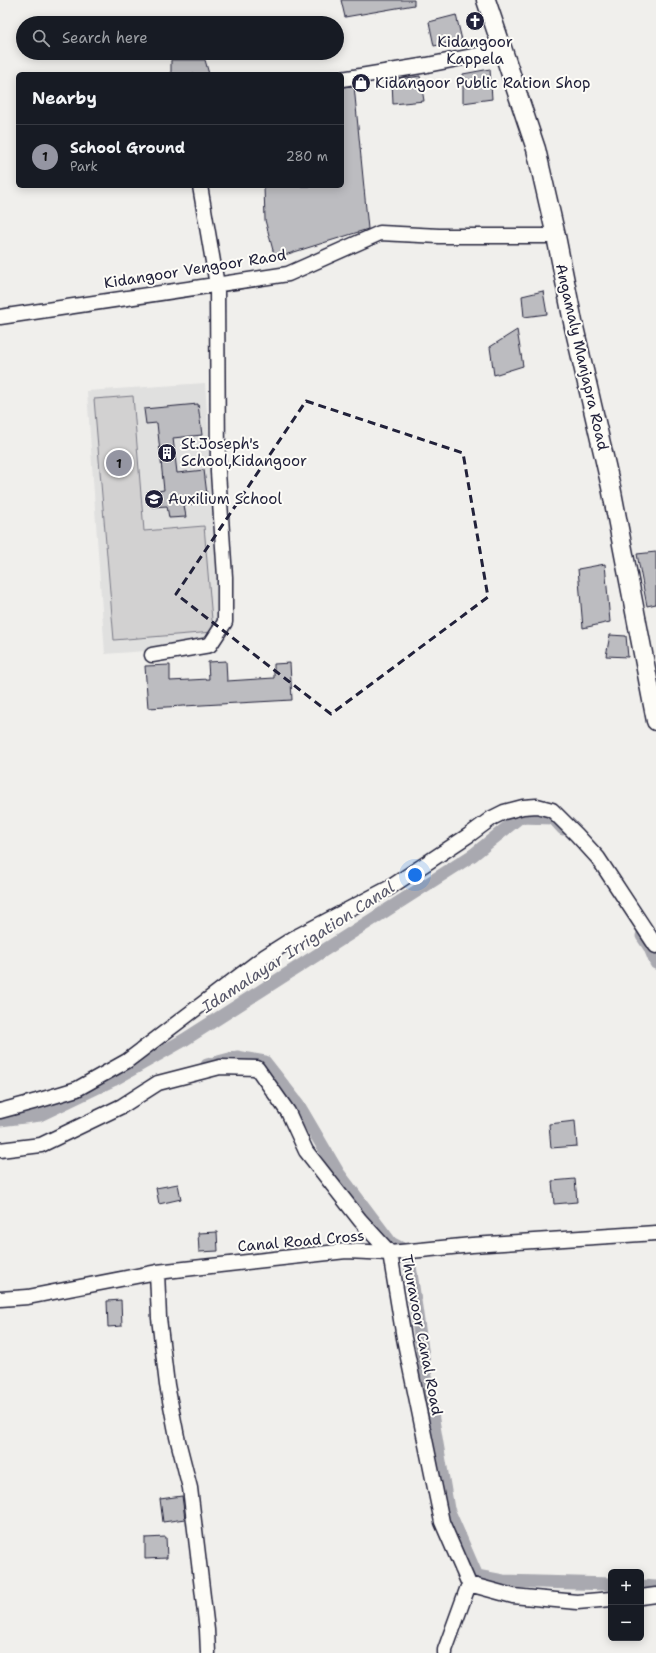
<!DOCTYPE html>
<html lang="en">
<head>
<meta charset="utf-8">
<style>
	:root { --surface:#171b24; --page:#20242c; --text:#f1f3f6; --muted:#9ea1a6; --line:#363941; --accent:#9495a2 }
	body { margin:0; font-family:"Shantell Sans",sans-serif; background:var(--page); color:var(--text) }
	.controls { position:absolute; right:12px; bottom:12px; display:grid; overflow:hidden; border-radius:6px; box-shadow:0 2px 10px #0003 }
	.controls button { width:36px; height:36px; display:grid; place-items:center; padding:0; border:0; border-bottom:1px solid var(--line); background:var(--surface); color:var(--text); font:20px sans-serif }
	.you { position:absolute; left:415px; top:875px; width:14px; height:14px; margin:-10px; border:3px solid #fff; border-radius:50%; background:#1a73e8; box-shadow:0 0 0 6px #1a73e833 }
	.badge { display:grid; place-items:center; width:26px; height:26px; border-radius:50%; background:var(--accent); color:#111; font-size:13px; font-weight:700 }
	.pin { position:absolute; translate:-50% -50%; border:2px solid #fff; box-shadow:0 1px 4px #0006 }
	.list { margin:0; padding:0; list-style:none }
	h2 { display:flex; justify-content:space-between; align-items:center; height:52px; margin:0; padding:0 16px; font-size:17px }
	h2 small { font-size:13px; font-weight:400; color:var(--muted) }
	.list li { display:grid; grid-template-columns:26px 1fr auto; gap:12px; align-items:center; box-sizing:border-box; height:64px; padding:0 16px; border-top:1px solid var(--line) }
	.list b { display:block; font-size:15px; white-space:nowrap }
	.list p { margin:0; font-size:13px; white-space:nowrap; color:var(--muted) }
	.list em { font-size:13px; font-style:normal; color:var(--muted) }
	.icon { flex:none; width:22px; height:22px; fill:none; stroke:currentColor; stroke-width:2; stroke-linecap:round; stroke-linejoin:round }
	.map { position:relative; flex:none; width:656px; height:1653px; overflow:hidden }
	.search { position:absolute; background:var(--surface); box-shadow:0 2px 10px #0003; left:16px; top:16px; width:328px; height:44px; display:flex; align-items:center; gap:10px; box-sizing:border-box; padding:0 14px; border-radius:22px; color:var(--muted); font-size:15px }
	.panel { position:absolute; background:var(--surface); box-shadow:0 2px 10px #0003; left:16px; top:72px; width:328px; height:116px; border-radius:6px }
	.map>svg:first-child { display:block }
</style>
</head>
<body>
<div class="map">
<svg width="656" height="1653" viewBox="0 0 656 1653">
	<rect width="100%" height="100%" fill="#f0efec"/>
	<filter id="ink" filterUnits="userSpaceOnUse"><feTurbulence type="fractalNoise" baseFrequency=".025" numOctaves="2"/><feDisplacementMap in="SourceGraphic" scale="8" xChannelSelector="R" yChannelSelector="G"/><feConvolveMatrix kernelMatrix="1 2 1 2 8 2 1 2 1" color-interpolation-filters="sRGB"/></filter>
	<g filter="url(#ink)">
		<path fill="#e0e0df" d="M 205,383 L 220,607 L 214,632 L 200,647 L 105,654 L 87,391 Z"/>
		<path fill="#d2d1d1" stroke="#7a7a86" d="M 133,396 L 144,531 L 204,526 L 213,632 L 114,640 L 94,399 Z"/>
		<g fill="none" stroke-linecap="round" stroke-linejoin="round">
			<path stroke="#a9a9b0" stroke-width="13" d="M 642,936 L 650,948 L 656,963
				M 207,1065 L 237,1057 L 265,1062 L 298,1104 L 339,1174 L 391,1243 L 408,1252 L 427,1384 L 448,1509 L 477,1576 L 503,1581 L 611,1584
				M 0,1120 L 40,1115 L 113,1080 L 184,1040 L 473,855 L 520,817 L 553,818 L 563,829
				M 641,1586 L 656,1587"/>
		</g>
		<path fill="#bcbcc0" stroke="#22223b" d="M 341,0 L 414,0 L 414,5 L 345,17 Z
			M 456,15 L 462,40 L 434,46 L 429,22 Z
			M 171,60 L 205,60 L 209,74 L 171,74 Z
			M 490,69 L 492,99 L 463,103 L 463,74 Z
			M 420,76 L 424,101 L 393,104 L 392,80 Z
			M 354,86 L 368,229 L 275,258 L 265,220 L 264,186 L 342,186 L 342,87 Z
			M 543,291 L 547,314 L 524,317 L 522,296 Z
			M 517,330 L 523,366 L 494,375 L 490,347 Z
			M 198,404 L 202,435 L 173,438 L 177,473 L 204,470 L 208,503 L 184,505 L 186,517 L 169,518 L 167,506 L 152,507 L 151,492 L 164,490 L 157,423 L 146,424 L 144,409 Z
			M 656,552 L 656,604 L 647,606 L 637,554 Z
			M 605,564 L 610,622 L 583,628 L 578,569 Z
			M 610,635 L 626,636 L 628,657 L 606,656 Z
			M 226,661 L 227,681 L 274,678 L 274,664 L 290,663 L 292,700 L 148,708 L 145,666 L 170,665 L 170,681 L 209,679 L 208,662 Z
			M 575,1121 L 577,1146 L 551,1148 L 549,1124 Z
			M 575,1179 L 577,1202 L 554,1204 L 552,1181 Z
			M 178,1184 L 181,1199 L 159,1204 L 156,1188 Z
			M 217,1232 L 218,1251 L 199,1252 L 198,1233 Z
			M 121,1300 L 122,1326 L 108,1327 L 107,1301 Z
			M 182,1496 L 185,1519 L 163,1522 L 160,1499 Z
			M 166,1537 L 167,1558 L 145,1559 L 145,1538 Z"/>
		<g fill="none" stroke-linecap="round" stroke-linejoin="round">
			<g stroke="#22223b" stroke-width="17">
				<path id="minor" d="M 342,79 L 427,65 L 503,50
					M 0,317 L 288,274 L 380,233 L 439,236 L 556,236
					M 152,655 L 210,645 L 225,622 L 225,577 L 218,472 L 217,285 L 200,186
					M 0,1111 L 37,1101 L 77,1089 L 127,1061 L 264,957 L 294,938 L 389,888 L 469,835 L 492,818 L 504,812 L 523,807 L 537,806 L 552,810 L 577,835 L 598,858 L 656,946
					M 0,1150 L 41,1145 L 122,1106 L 158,1083 L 220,1067 L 257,1068 L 288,1112 L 306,1151 L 360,1220 L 390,1253 L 404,1338 L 442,1522 L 469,1584 L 513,1596 L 577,1602 L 611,1599
					M 157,1272 L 159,1318 L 167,1385 L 177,1437 L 190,1488 L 207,1630 L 208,1653
					M 0,1299 L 28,1297 L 157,1272 L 346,1251 L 390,1253 L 472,1245 L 656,1233
					M 641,1597 L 656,1595
					M 445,1653 L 445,1650 L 469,1584"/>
			</g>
			<g stroke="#22223b" stroke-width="21">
				<path id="major" d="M 486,0 L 536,149 L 556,236 L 574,327 L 611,487 L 656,721"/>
			</g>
			<use href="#minor" stroke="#fdfcf7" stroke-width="14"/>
			<use href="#major" stroke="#fdfcf7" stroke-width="18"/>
		</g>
	</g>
	<path fill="none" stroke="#22223b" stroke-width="3" stroke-dasharray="8 5" stroke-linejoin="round" d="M 306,401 L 463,453 L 488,597 L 331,714 L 176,594 Z"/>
	<defs>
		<g id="church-disc" transform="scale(1)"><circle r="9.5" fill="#22223b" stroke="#fdfcf7"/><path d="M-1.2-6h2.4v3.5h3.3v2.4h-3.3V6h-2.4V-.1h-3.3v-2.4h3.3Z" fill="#fff"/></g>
		<g id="shop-disc" transform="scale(1)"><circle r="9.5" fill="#22223b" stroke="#fdfcf7"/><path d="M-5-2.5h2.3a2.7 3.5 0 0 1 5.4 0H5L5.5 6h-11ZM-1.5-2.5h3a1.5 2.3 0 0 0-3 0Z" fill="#fff"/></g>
		<g id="building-disc" transform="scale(1)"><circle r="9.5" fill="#22223b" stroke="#fdfcf7"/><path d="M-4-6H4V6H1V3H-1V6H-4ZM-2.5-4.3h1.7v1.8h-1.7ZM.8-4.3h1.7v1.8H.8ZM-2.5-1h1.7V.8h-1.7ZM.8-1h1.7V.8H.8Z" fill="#fff"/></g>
		<g id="school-disc" transform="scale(1)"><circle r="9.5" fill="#22223b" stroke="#fdfcf7"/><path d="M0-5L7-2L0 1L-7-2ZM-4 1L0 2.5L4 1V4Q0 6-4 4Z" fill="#fff"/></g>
	</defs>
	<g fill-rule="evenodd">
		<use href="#church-disc" x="475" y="21"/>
		<use href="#shop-disc" x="361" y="83"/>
		<use href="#building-disc" x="167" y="453"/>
		<use href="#school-disc" x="154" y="499"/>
	</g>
	<g text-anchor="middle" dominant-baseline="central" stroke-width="4" stroke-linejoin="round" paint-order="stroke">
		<g font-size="15" fill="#22223b" stroke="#fdfcf7" text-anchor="start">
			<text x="475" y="42" text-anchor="middle">Kidangoor<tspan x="475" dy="17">Kappela</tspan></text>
			<text x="375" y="83">Kidangoor Public Ration Shop</text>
			<text x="181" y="444">St.Joseph's<tspan x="181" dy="17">School,Kidangoor</tspan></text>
			<text x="168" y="499">Auxilium School</text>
		</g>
		<g font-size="15" fill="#22223b" stroke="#fdfcf7">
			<text transform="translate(195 269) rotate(-9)">Kidangoor Vengoor Raod</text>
			<text transform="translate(582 357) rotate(77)">Angamaly Manjapra Road</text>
			<text transform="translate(301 1241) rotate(-5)">Canal Road Cross</text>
			<text transform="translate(422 1335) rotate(79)">Thuravoor Canal Road</text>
		</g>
		<g font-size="16" font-style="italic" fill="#58586a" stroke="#fdfcf7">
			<text transform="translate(298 947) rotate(-33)">Idamalayar Irrigation Canal</text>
		</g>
	</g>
</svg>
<div class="controls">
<button>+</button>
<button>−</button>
</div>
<div class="you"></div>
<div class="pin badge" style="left:119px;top:463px">1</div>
<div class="search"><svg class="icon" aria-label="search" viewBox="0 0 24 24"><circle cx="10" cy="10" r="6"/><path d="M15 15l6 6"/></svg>Search here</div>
<section class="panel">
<h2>Nearby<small></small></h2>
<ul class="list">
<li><span class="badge">1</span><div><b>School Ground</b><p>Park</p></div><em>280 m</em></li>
</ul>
</section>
</div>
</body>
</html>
